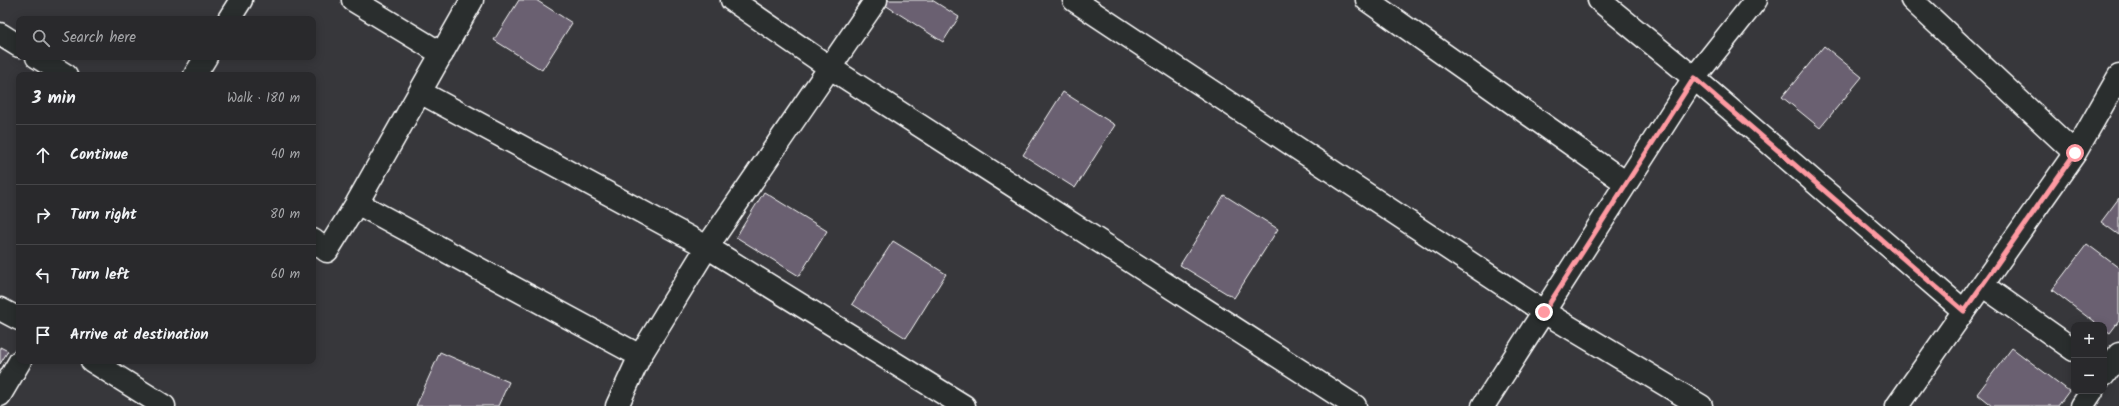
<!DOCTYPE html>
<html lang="en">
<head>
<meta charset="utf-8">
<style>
	:root { --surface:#29292c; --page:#313134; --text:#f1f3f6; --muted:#a5a6a9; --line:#454548 }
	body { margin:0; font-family:Kalam,sans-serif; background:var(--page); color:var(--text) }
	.controls { position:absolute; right:12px; bottom:12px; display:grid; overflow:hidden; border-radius:8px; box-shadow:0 2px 10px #0003 }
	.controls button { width:36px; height:36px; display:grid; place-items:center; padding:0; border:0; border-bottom:1px solid var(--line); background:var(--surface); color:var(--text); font:20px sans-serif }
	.stop { position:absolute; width:12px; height:12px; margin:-9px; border:3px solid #ff9aa2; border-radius:50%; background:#fff }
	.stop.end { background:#ff9aa2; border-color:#fff; box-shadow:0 1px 4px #0008 }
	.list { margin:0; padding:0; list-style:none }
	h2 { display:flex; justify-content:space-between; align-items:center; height:52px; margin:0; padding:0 16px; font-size:17px }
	h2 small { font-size:13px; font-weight:400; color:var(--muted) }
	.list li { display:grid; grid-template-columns:26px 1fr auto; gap:12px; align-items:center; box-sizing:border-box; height:60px; padding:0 16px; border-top:1px solid var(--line) }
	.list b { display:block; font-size:15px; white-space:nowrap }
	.list em { font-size:13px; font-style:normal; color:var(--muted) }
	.icon { flex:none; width:22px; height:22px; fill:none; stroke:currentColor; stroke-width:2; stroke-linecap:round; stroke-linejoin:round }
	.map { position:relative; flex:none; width:2119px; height:406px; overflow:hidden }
	.search { position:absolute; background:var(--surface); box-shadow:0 2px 10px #0003; left:16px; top:16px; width:300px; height:44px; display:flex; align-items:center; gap:10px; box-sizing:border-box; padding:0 14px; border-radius:8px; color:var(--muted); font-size:15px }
	.panel { position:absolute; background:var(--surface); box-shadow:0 2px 10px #0003; left:16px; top:72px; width:300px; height:292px; border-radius:8px }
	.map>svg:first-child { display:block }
</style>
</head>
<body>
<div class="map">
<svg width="2119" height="406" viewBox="0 0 2119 406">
	<rect width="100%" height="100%" fill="#37373b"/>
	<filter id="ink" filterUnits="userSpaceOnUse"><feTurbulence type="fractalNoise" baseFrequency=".025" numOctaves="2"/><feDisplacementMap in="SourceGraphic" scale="8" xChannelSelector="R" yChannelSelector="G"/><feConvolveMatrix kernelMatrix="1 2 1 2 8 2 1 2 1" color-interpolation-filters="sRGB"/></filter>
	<g filter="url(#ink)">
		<path fill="#6a6171" stroke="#fff" d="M 519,0 L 536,0 L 572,23 L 542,70 L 494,40 Z
			M 888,0 L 932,0 L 959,17 L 943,42 L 885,5 Z
			M 1824,46 L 1862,77 L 1820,128 L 1782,97 Z
			M 1063,92 L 1115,125 L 1075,188 L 1023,155 Z
			M 764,192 L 827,231 L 799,276 L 736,237 Z
			M 1224,195 L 1278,229 L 1234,298 L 1180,265 Z
			M 2119,198 L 2119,235 L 2101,222 Z
			M 893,241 L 946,274 L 906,338 L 852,304 Z
			M 2087,244 L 2119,268 L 2119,321 L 2110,333 L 2104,329 L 2104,325 L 2098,325 L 2052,290 Z
			M 0,347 L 8,351 L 0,364 Z
			M 2012,348 L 2069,391 L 2058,406 L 1992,406 L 1977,394 Z
			M 440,352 L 509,382 L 498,406 L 416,406 Z"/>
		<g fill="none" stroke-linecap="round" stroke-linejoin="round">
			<g stroke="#fff" stroke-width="25">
				<path id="minor" d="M 353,0 L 442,54
					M 732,0 L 829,67 L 1355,406
					M 1074,0 L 1544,312 L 1701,406
					M 1367,0 L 1626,183
					M 1599,0 L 1694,78 L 1964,311
					M 1912,0 L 2075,153
					M 229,19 L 241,0
					M 0,34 L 19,46
					M 37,57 L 66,75
					M 195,75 L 206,57
					M 420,92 L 707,247 L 964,406
					M 357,203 L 472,0
					M 313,240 L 327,251 L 357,203 L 640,356
					M 1982,285 L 2074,350
					M 0,309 L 19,319
					M 92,361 L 164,406
					M 2104,375 L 2119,354
					M 0,395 L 20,361
					M 617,406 L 640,356 L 707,247 L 876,0
					M 1483,406 L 1694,78 L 1756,0
					M 1897,406 L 2075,153 L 2119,76
					M 2082,406 L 2092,391"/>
			</g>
			<use href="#minor" stroke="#2a2d2e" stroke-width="22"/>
		</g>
	</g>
	<g fill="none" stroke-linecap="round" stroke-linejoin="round" filter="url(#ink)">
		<path stroke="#ff9aa2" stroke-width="5" d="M 1544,312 L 1694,78 L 1964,311 L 2075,153"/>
	</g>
</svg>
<div class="controls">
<button>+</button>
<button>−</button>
</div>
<div class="stop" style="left:2075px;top:153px"></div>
<div class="stop end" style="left:1544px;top:312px"></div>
<div class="search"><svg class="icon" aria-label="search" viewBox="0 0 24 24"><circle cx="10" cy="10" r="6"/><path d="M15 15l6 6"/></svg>Search here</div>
<section class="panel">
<h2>3 min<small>Walk · 180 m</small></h2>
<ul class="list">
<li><svg class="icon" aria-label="ahead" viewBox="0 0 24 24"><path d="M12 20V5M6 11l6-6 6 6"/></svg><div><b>Continue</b></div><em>40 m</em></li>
<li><svg class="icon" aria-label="right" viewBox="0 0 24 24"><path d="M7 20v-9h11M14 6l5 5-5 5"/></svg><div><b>Turn right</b></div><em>80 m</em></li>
<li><svg class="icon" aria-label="left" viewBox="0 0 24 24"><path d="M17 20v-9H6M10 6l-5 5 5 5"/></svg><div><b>Turn left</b></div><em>60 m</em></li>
<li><svg class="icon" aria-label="arrive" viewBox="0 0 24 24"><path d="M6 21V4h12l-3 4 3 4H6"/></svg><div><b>Arrive at destination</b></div></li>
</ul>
</section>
</div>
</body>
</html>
